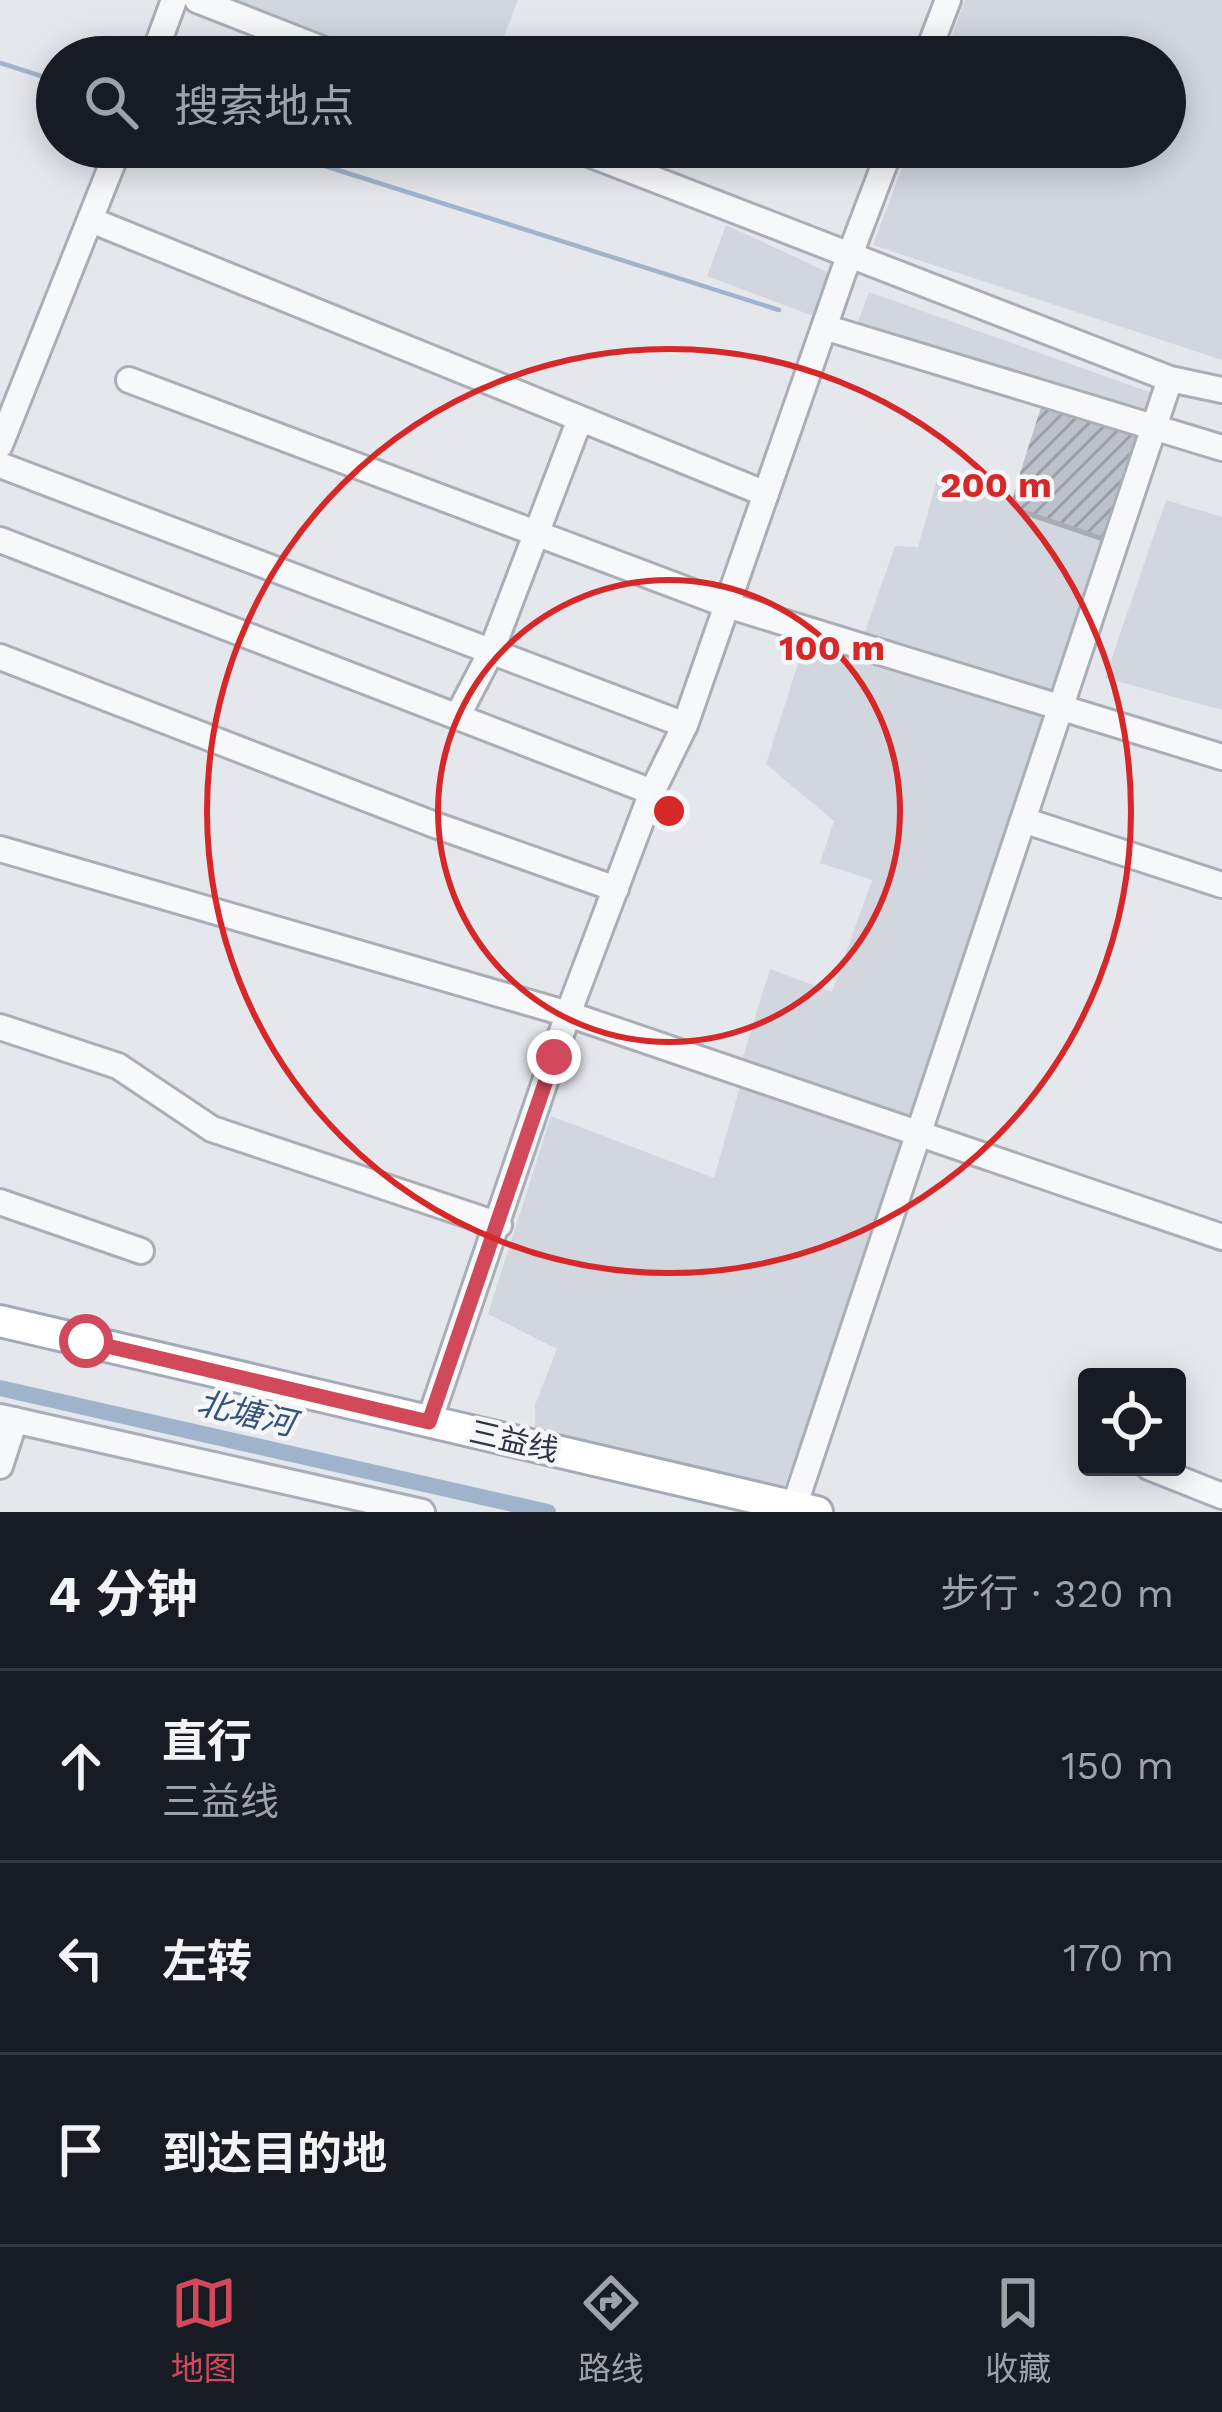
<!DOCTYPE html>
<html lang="zh">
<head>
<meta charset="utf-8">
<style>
	:root { --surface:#171b24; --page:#242831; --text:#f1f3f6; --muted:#9ea1a6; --line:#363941; --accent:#d1495b }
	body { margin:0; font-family:"Work Sans","Noto Sans SC",sans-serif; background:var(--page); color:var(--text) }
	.controls { position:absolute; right:36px; bottom:36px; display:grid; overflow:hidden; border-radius:12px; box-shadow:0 6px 30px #0003 }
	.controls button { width:108px; height:108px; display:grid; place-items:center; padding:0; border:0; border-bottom:3px solid var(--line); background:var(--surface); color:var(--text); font:60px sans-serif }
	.stop { position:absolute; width:36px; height:36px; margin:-27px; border:9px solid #d1495b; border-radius:50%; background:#fff }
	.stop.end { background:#d1495b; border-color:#fff; box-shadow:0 3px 12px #0008 }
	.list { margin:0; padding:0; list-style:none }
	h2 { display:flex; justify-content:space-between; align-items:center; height:156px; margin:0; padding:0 48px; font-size:51px }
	h2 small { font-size:39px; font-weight:400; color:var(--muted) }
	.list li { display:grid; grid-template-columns:78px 1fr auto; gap:36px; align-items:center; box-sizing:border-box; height:192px; padding:0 48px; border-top:3px solid var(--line) }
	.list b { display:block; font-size:45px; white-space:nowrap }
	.list p { margin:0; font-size:39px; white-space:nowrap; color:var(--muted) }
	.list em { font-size:39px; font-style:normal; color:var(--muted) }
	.icon { flex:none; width:66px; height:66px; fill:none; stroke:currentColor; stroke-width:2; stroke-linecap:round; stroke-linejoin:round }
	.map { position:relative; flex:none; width:1222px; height:1512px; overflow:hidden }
	.search { position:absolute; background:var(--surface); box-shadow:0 6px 30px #0003; left:36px; right:36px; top:36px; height:132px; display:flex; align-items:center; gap:30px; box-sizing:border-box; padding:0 42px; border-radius:66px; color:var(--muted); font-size:45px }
	.sheet { height:732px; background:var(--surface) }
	nav { display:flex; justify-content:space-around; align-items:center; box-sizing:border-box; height:168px; border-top:3px solid var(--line); background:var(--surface); font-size:33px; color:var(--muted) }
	nav a { display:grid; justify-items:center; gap:6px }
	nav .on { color:var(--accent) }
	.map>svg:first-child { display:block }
</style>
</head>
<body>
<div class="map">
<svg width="1222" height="1512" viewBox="0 0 1222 1512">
	<defs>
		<pattern id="building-hatch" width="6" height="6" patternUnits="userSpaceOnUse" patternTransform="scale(3)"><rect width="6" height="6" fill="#bbc0ca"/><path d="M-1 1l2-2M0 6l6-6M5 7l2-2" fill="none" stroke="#989da6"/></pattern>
	</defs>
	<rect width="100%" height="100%" fill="#e4e7ec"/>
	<path fill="#d2d6de" d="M 221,0 L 518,0 L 496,57 L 366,57 Z
		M 965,0 L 1222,0 L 1222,360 L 873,245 L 910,147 L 1165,147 L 1165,57 L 944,57 Z
		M 726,225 L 834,275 L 816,317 L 707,276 Z
		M 869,292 L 1152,393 L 1145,414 L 857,325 Z
		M 938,477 L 1105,537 L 1056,695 L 863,637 L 895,546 L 918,547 Z
		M 1166,500 L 1222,517 L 1222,710 L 1105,678 Z
		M 806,639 L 1048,717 L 912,1122 L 741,1063 L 770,969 L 832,992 L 872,880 L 820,863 L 834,821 L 766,764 Z
		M 741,1083 L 906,1142 L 783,1490 L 535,1438 L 535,1405 L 557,1349 L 488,1314 L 551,1116 L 714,1178 Z"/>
	<path fill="#0003" d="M 1139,430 L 1150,441 L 1116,546 L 1024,515 L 1013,504 Z"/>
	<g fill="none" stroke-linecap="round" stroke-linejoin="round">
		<path stroke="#9fb4cc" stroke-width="4.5" d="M 0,63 L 57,81
			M 265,147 L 779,310"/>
		<path stroke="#9fb4cc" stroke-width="16" d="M 0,1388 L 548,1512"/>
	</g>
	<path fill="url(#building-hatch)" d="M 1043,401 L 1141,427 L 1105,537 L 1010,505 Z"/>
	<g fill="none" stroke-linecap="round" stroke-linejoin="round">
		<g stroke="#a9aeb7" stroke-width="30">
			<path id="minor" d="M 197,0 L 342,57
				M 153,57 L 174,0
				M 926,57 L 948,0
				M 571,147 L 1170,379 L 794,1507
				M 91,220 L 766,494
				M 824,327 L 1222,448
				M 1170,379 L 1222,390
				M 129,380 L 727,605 L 1222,757
				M 0,445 L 119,147
				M 0,465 L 685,725
				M 0,540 L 652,792
				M 0,657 L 435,825 L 616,889
				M 457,717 L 491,652 L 580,419
				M 1023,820 L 1222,885
				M 0,849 L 568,1014 L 1222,1237
				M 0,1027 L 118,1066 L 212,1129 L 499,1225
				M 0,1202 L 141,1251
				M 0,1417 L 422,1512
				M 429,1422 L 568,1014 L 652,792 L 685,725 L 843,273 L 891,147
				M 0,1466 L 15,1420
				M 1149,1467 L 1222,1496"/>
		</g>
		<g stroke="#a3abb8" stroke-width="36">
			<path id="major" d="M 0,1321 L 817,1512"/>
		</g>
		<use href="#minor" stroke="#f7f8fa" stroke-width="24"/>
		<use href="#major" stroke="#fff" stroke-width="30"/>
	</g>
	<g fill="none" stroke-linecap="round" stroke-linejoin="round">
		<path stroke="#d1495b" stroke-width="15" d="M 86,1341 L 429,1422 L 554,1057"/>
	</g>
	<g fill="none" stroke="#d62828" stroke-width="6">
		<circle cx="669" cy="811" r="231"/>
		<circle cx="669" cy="811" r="462"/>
	</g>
	<g text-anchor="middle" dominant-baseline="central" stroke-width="9" stroke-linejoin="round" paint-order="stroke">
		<g font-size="30" fill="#2b3445" stroke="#f4f6f9">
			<text transform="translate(514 1441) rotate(13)">三益线</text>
		</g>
		<g font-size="33" font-style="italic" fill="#34527a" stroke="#f4f6f9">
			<text transform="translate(246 1413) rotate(13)">北塘河</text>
		</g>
	</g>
	<circle cx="669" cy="811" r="18" fill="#d62828" stroke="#f4f6f9" stroke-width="6"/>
	<g font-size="36" text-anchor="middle" font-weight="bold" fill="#d62828" stroke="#f4f6f9" stroke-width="9" stroke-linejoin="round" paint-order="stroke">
		<text x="996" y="497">200 m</text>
		<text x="832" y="660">100 m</text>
	</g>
</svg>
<div class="controls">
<button><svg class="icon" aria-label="locate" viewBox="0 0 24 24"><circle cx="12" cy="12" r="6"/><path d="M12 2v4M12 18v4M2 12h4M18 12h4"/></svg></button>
</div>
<div class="stop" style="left:86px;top:1341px"></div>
<div class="stop end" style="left:554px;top:1057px"></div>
<div class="search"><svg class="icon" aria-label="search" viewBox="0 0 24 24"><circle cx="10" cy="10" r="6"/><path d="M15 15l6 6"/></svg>搜索地点</div>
</div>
<section class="sheet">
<h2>4 分钟<small>步行 · 320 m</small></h2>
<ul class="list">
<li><svg class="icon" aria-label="ahead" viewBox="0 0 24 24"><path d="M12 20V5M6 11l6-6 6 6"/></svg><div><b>直行</b><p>三益线</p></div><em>150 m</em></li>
<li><svg class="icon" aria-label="left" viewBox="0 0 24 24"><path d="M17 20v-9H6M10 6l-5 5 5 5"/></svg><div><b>左转</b></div><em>170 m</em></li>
<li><svg class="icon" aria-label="arrive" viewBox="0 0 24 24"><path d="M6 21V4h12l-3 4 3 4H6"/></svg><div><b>到达目的地</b></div></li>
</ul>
</section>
<nav>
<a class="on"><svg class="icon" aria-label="map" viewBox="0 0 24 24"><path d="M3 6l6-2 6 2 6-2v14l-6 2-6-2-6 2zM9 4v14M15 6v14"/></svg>地图</a>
<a><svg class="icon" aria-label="directions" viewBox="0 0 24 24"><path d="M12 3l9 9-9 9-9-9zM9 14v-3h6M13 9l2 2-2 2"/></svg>路线</a>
<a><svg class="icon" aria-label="saved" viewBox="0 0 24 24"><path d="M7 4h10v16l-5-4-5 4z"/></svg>收藏</a>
</nav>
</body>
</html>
